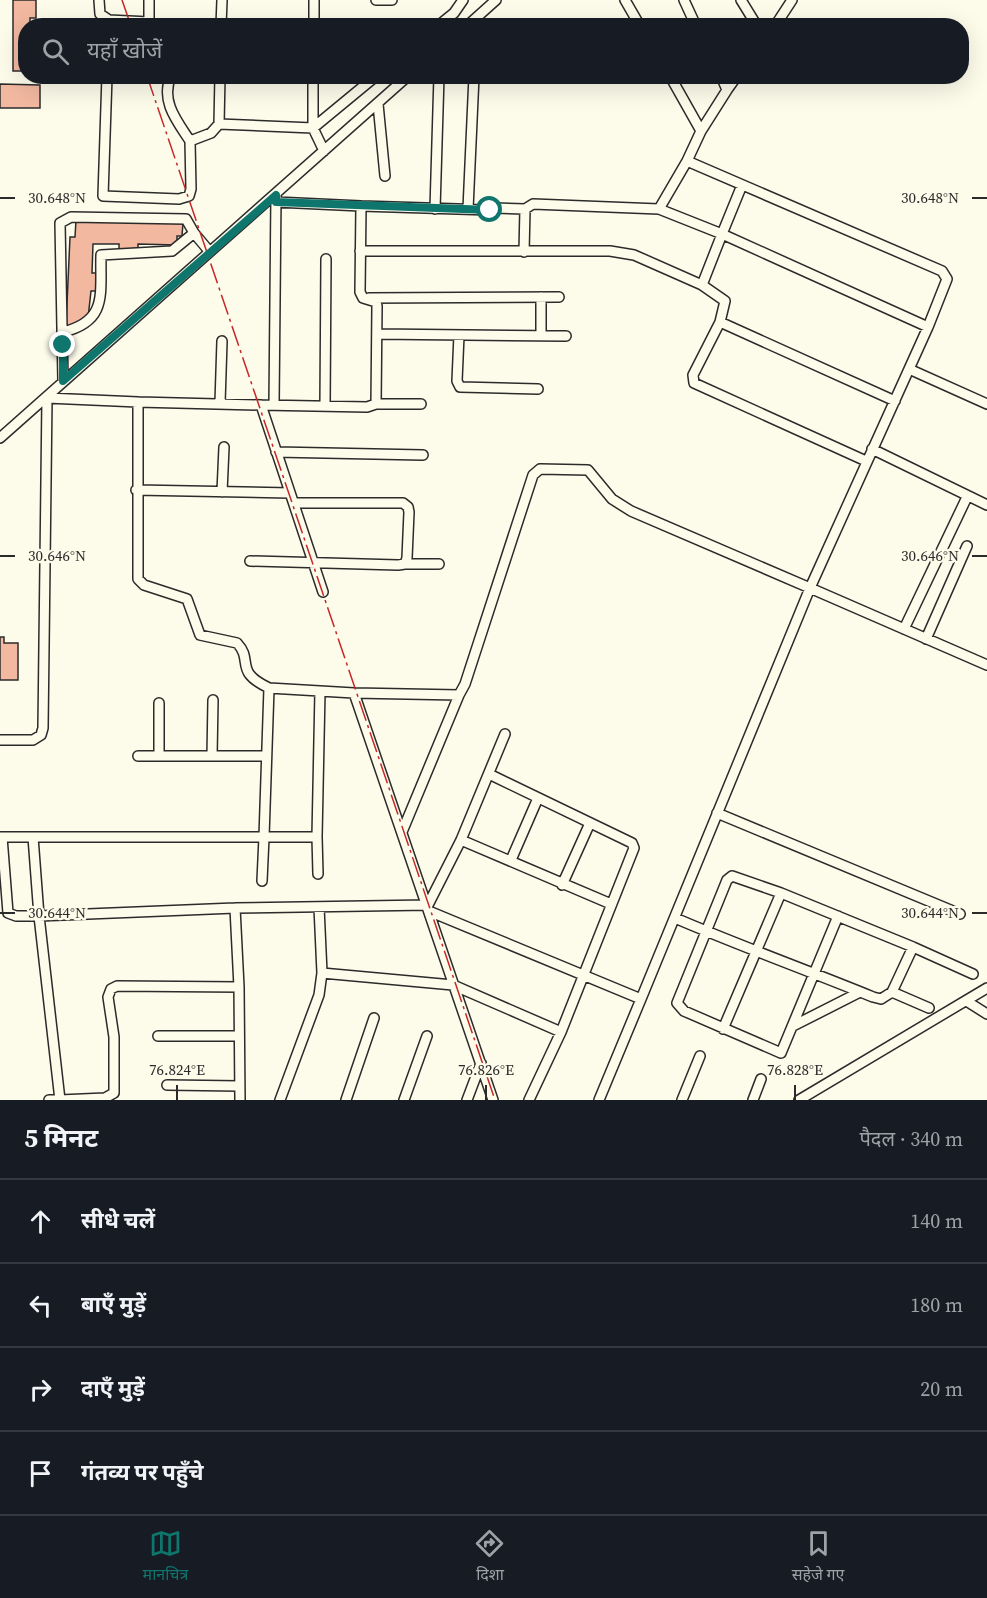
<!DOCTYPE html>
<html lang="hi">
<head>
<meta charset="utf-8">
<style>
	:root { --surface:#171b24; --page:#242831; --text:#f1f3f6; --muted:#9ea1a6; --line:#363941; --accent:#0f766e }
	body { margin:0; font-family:"Source Serif 4","Noto Sans Devanagari",serif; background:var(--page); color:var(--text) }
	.stop { position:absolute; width:18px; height:18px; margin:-14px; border:4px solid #0f766e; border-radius:50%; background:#fff }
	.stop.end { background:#0f766e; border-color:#fff; box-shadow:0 2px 6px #0008 }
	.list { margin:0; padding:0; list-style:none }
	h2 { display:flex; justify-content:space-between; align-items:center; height:78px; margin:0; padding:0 24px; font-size:26px }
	h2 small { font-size:20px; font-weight:400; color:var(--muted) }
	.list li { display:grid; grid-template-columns:39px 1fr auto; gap:18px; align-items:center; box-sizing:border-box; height:84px; padding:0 24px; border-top:2px solid var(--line) }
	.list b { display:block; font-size:22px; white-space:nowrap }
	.list em { font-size:20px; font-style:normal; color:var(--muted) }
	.icon { flex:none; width:33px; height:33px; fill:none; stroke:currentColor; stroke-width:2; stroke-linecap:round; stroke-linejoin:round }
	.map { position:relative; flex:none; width:987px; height:1100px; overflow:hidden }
	.search { position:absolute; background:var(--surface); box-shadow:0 6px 24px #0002; left:18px; right:18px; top:18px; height:66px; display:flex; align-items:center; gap:15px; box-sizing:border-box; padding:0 21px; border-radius:24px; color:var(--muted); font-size:22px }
	.sheet { height:414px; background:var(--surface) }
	nav { display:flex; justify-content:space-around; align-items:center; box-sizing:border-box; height:84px; border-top:2px solid var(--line); background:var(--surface); font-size:16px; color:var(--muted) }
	nav a { display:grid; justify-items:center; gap:3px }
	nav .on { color:var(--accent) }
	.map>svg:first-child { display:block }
</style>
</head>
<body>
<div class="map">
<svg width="987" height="1100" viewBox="0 0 987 1100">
	<rect width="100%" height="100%" fill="#fdfbea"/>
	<path fill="#f2b8a0" stroke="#2b2b2b" stroke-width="1.5" d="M 13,0 L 36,0 L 36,18 L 30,18 L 30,25 L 36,26 L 26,26 L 26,71 L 13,71 Z
		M 0,84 L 40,85 L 40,108 L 0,108 Z
		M 76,220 L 183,223 L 182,236 L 177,236 L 177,245 L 138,244 L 138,250 L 119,249 L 119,244 L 93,244 L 92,273 L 98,273 L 97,291 L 91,291 L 88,318 L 78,326 L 66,326 L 70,237 L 75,237 Z
		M 0,637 L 4,637 L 4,643 L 18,643 L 18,680 L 0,680 Z"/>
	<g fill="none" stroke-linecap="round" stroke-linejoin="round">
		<g stroke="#2b2b2b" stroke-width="12">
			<path id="minor" d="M 99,0 L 100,14 L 109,20
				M 376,0 L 392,0
				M 625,0 L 640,26
				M 684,0 L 696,26
				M 741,0 L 757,26
				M 108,26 L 109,20 L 149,22 L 149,0
				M 221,26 L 222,0
				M 314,26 L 314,0
				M 438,26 L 454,13 L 463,0
				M 467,26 L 496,0
				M 775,26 L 792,0
				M 107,76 L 103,196 L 179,199 L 189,196 L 191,189 L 190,141 L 211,133 L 219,124 L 313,128 L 376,76
				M 171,76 C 160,101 177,121 190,141
				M 313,76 L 313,128 L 324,151
				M 670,76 L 701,131 L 687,161
				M 727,90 L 737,76
				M 378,104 L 385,176
				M 219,124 L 220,76
				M 701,131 L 727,90 L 721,76
				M 276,202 L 361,206
				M 435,209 L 439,76
				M 468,209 L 474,76
				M 194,233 L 209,251
				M 360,251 L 610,251 L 634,255 L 702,285
				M 524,252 L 525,209
				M 541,297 L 541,336
				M 369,298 L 559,297
				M 720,322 L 693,375 L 694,383 L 866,461
				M 63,332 C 108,321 100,294 101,255 L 172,251 L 194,233 L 186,219 L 71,217 L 60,223 L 63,381
				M 377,334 L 566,336
				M 459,335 L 457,381 L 460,387 L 538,389
				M 909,369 L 987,404
				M 895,401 L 720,322 L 725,301 L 702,285 L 722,234 L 928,327
				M 138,402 L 261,405 L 323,592
				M 220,403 L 222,341
				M 376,404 L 421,404
				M 261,405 L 367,407 L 376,404 L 377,306 L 376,302 L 363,298 L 360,292 L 361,206 L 490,210 L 495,208 L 525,209 L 533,204 L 659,209
				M 274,405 L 276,195
				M 325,406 L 326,259
				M 0,438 L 408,76
				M 872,449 L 987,505
				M 276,452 L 423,455
				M 136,490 L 290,493
				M 222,492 L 224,447
				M 250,561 L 398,565 L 405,564 L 407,558 L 409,512 L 408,507 L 403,503 L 294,503
				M 405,564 L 439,564
				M 904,629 L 967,497
				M 926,639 L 967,546
				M 269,688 L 264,837 L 317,837 L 320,691
				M 354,693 L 459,695 L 465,684 L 533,475 L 540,469 L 588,470 L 612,499 L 631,511 L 810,588 L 928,327 L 947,279 L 942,271 L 687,161 L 659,209 L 722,234 L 742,185
				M 0,740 L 33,740 L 41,735 L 43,728 L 47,398 L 138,402 L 138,579 L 144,585 L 187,599 L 200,635 L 237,643 C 254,661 233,671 269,688 L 354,693 L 493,1100
				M 138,756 L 265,756
				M 159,756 L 159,703
				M 212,756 L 213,700
				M 489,774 L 632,843 L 634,848 L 561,1032 L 529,1100
				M 717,813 L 960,914
				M 402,832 L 459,695
				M 0,837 L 264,837 L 262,881
				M 2,837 L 8,913 L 16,916 L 39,916 L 33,837
				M 317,837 L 318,874
				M 461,840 L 611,904
				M 511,860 L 538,798
				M 562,885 L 590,823
				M 235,908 L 239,987
				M 431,912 L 641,999 L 810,588 L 987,665
				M 675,918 C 740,946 807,970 873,997 L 881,999 L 892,992 L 913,947 L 781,893 L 732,876 L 727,880 L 677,1003 L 684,1011 L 781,1053 L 838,916
				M 913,947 L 973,974
				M 322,973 L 453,985 L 561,1032
				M 892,992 L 929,1008
				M 968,1002 L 987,1014
				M 793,1026 L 860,992
				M 723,1029 L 781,893
				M 158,1036 L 239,1036
				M 167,1085 L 239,1086
				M 49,1100 L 60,1100 L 39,916 L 235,908 L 428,905 L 461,840 L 505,734
				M 60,1100 L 105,1098 L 114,1093 L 114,1037 L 108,997 L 111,989 L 117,986 L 239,987 L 240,1100
				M 280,1100 L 319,995 L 322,973 L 319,907
				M 346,1100 L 374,1018
				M 404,1100 L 427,1036
				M 467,1100 L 481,1063
				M 599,1100 L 641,999
				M 682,1100 L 700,1056
				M 753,1100 L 761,1079
				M 799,1100 L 987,988"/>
		</g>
		<use href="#minor" stroke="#fdfbea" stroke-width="9"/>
		<path stroke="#c62828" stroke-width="1.5" stroke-dasharray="21 4.5 3 4.5" stroke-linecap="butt" d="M 122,0 L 131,26
			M 147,76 L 495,1100"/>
	</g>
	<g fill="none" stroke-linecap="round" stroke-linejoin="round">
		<path stroke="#0f766e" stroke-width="8" d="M 63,345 L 63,381 L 276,195 L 276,202 L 490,210"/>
	</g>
	<path fill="none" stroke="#2b2b2b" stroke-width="2" d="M 0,198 L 15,198M 972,198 L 987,198M 0,556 L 15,556M 972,556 L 987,556M 0,913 L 15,913M 972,913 L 987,913M 177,1085 L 177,1100M 486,1085 L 486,1100M 795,1085 L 795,1100"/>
	<g font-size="15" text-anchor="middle" fill="#2b2b2b" stroke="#fdfbea" stroke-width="4.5" stroke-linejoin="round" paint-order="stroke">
		<text x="57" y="203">30.648°N</text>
		<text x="930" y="203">30.648°N</text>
		<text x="57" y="561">30.646°N</text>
		<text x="930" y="561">30.646°N</text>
		<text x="57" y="918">30.644°N</text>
		<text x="930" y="918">30.644°N</text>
		<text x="177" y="1075">76.824°E</text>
		<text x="486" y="1075">76.826°E</text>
		<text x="795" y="1075">76.828°E</text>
	</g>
</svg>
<div class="stop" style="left:490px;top:210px"></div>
<div class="stop end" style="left:63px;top:345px"></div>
<div class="search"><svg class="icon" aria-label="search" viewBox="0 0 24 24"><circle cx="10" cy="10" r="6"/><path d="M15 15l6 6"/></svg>यहाँ खोजें</div>
</div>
<section class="sheet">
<h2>5 मिनट<small>पैदल · 340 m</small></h2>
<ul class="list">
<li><svg class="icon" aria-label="ahead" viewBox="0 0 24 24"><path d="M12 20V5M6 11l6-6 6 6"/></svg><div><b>सीधे चलें</b></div><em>140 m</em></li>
<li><svg class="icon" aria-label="left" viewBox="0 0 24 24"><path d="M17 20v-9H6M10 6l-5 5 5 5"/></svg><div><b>बाएँ मुड़ें</b></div><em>180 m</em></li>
<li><svg class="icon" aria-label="right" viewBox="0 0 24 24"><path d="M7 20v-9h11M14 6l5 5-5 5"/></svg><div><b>दाएँ मुड़ें</b></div><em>20 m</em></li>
<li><svg class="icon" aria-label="arrive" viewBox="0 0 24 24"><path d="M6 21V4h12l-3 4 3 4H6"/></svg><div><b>गंतव्य पर पहुँचे</b></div></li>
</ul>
</section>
<nav>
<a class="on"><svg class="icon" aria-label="map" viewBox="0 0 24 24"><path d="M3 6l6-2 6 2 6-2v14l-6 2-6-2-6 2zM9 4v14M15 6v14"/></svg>मानचित्र</a>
<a><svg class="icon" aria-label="directions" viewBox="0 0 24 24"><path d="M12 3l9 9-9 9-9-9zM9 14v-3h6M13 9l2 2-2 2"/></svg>दिशा</a>
<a><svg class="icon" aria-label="saved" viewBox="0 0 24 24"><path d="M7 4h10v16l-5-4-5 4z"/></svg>सहेजे गए</a>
</nav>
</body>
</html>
